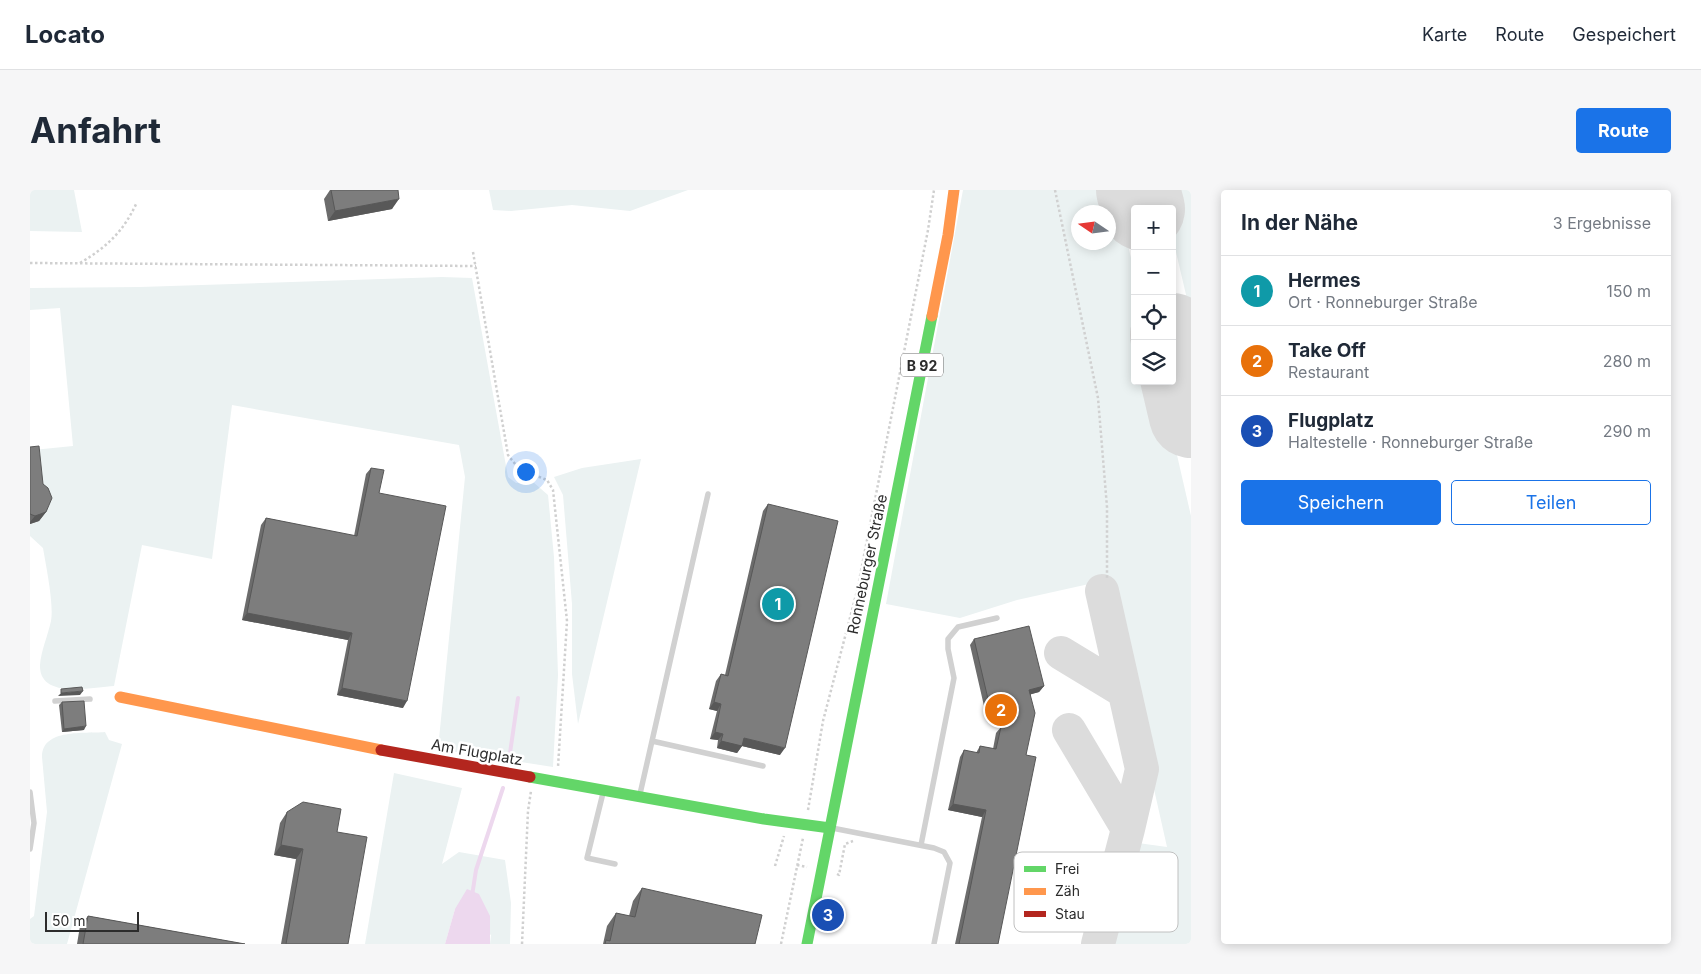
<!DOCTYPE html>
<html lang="de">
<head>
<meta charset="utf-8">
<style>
	:root { --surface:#fff; --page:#f6f6f7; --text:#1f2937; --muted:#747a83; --line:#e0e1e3; --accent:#1a73e8 }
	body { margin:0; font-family:Inter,sans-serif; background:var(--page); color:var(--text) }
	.controls { position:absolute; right:15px; top:15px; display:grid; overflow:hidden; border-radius:5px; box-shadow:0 2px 12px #0003 }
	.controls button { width:45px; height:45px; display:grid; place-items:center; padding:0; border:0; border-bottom:1px solid var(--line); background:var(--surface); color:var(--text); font:25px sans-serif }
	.compass { position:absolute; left:1041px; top:15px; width:45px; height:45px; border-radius:50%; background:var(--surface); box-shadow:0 2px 12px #0003; rotate:283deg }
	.scale { position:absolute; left:15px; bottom:12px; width:94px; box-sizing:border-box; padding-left:5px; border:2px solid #2c2c2c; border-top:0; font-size:14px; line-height:18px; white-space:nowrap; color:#2c2c2c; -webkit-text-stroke:4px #fff; paint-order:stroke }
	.you { position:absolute; left:495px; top:281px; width:18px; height:18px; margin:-12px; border:4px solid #fff; border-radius:50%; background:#1a73e8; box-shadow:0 0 0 8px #1a73e833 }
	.badge { display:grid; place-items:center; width:32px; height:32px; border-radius:50%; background:var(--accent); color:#fff; font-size:16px; font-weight:700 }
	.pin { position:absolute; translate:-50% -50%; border:2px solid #fff; box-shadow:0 1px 5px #0006 }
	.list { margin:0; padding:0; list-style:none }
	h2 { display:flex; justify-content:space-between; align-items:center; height:65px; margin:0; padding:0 20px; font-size:21px }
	h2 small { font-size:16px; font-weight:400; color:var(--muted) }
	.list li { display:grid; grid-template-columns:32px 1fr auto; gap:15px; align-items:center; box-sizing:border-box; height:70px; padding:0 20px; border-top:1px solid var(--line) }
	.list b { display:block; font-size:19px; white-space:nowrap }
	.list p { margin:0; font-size:16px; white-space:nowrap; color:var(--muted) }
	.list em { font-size:16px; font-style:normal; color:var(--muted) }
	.actions { display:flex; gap:10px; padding:15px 20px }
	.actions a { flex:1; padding:11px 0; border:1px solid var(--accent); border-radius:5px; text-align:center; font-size:18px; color:var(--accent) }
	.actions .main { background:var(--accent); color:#fff }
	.icon { flex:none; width:28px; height:28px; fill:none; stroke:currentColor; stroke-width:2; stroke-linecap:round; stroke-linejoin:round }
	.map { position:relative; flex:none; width:1161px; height:754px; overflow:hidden; border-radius:5px }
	header { display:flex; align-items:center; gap:30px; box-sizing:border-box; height:70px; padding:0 25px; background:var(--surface); border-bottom:1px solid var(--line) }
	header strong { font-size:24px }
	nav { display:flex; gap:28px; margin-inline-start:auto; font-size:18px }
	.intro { display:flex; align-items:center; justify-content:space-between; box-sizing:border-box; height:120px; padding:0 30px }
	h1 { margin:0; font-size:35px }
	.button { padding:12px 22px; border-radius:5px; background:var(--accent); color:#fff; font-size:18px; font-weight:700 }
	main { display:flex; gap:30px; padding:0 30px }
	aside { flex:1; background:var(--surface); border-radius:5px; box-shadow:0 2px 12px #0003 }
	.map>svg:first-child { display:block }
</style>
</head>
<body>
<header>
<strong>Locato</strong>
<nav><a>Karte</a><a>Route</a><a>Gespeichert</a></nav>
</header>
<div class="intro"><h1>Anfahrt</h1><a class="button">Route</a></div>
<main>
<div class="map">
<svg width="1161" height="754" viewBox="0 0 1161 754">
	<rect width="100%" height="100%" fill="#fff"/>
	<path fill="#ebf2f2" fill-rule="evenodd" d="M 0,0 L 44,0 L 52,42 L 0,41 Z
		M 459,0 L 658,0 L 600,21 L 542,15 L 481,21 L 463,20 Z
		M 933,0 L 1085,0 L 1105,85 L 1105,191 L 1130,191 L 1161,326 L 1161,754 L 1077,754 L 1097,668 L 1108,653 L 1137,657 L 1077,390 L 987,410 L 930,428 L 856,414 ZM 1048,22 L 1078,22 L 1078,52 L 1048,52 Z
		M 1132,0 L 1161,0 L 1161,126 L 1142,45 L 1142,19 L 1136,19 Z
		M 412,87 L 442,88 L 478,287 L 486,293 L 503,292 L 518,305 L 524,367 L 528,485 L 523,577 L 408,559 L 435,287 L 429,255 L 202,215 L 182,369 L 112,355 L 84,496 C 63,497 9,510 10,475 C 11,461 18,445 21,431 C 24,414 16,376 13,358 L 0,346 L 0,334 L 9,331 L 15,317 L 3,260 L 43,256 L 30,118 L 0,120 L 0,98 L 110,97 Z
		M 611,269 L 548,534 L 542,484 L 542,414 L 533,305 L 524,287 L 552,278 Z
		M 75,542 L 79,550 L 92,554 L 37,754 L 0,754 L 0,729 L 4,726 L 17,622 L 12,567 C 12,538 55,544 75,542 Z
		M 364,583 L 432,598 L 412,674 L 429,662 L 475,670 L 481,713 L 480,754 L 460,754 L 461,745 L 425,719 L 415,754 L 335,754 Z"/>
	<path fill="#edd8ee" d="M 437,699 L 449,704 L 460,726 L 460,754 L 415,754 L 425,719 Z"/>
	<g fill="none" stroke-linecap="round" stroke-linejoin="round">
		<path stroke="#edd8ee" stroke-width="4" d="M 480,563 L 488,508
			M 442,706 L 446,680 L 473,598"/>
		<path stroke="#dcdcdc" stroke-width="34" d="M 1072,401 L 1112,579 L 1098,639
			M 1031,463 L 1092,500 L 1095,505
			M 1039,540 L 1098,639 L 1068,754"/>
		<path stroke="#dcdcdc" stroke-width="84" d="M 1108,0 L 1113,19
			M 1142,145 L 1161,226"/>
		<path stroke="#d0d0d0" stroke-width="2.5" stroke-dasharray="2.5 2.5" stroke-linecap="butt" d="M 1025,0 L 1068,208 L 1077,317 L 1077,389
			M 443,62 L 478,265 L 489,279 L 517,290 L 523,300 L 537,431 L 528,577
			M 0,73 L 446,76
			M 50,73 C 77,57 94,41 107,12
			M 778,620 L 793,531 L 827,401 L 898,40 L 904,0
			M 767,675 L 777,677
			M 745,676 L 754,646
			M 807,684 L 809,685 L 815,654 L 823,651
			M 492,754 L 498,621 L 501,601
			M 751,754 L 773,648"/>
		<path stroke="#d1d1d1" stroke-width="5.5" d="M 25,511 L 60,509
			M 622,551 L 733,576
			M 0,602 L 4,633 L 0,659
			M 573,603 L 557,668 L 585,674
			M 610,604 L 678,304
			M 802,638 L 904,658 L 914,662 L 920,673 L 904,754
			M 891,655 L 924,488 L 918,459 L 918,449 L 928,437 L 967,428"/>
		<path stroke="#63d668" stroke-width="11" d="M 500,587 L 734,629 L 800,638
			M 777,754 L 902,126"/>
		<path stroke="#ff974d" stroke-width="11" d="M 902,126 L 918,45 L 924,0
			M 90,507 L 351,560"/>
		<path stroke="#b3261e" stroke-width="11" d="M 351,560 L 500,587"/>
	</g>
	<path fill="#6c6c6c" d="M 300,0 L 368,0 L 362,19 L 298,31 L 294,9 Z
		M 0,257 L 16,322 L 9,331 L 0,334 Z
		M 341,278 L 349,303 L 373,518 L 307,505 L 318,450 L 212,430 L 231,335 L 236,328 L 324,346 L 336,284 Z
		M 738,314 L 750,565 L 712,556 L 707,563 L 687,558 L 688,550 L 680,549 L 687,521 L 679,519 L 686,491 L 691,484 L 695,485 L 733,321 Z
		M 944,449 L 1014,496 L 1009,502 L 1001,504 L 996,565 L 968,754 L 925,754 L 952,627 L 918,620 L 930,567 L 934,560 L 946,563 L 950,556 L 963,559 L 966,543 L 971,537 L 972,537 L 974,530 L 969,512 L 954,516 L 940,455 Z
		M 32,512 L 54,540 L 32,542 L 29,515 Z
		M 257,622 L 307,642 L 318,754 L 251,754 L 266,669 L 244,665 L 250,633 Z
		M 612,698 L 725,754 L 573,754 L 577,736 L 586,723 L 599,726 L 603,711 Z
		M 58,726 L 215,754 L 47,754 L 50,736 Z"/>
	<path fill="#585858" d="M 369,9 L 362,19 L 298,31 L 305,21 Z
		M 16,322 L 9,331 L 0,334 L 0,332 L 5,326 Z
		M 217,423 L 322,443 L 318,450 L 212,430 Z
		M 1014,496 L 1009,502 L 995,506 L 999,500 Z
		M 312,498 L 377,511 L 373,518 L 307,505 Z
		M 53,501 L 50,505 L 28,506 L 31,503 Z
		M 974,506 L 969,512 L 954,516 L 958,509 Z
		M 684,512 L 691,514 L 687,521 L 679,519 Z
		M 56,536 L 54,540 L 32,542 L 34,539 Z
		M 685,542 L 693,544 L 688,550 L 680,549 Z
		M 714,548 L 755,558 L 750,565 L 712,556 L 707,563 L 687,558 L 691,551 Z
		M 923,614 L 956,620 L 952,627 L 918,620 Z
		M 251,655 L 273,659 L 266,669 L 244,665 Z"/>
	<path fill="#7d7d7d" stroke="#585858" d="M 301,0 L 368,0 L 369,9 L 305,21 Z
		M 9,256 L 13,294 L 18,298 L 22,308 L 16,322 L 5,326 L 0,324 L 0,257 Z
		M 341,278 L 354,280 L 349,303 L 416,316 L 377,511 L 312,498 L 322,443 L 217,423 L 236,328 L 327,346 Z
		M 738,314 L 808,331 L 755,558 L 714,548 L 712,556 L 691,551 L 693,544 L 685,542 L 691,514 L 684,512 L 691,484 L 698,486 Z
		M 999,436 L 1014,496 L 999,500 L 1005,523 L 996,565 L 1006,567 L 968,754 L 929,754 L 956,620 L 923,614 L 934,560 L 949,563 L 950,556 L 966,559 L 971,537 L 975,538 L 978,523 L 974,506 L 958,509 L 944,449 Z
		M 52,497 L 53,501 L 31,503 L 31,499 Z
		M 54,511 L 56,536 L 34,539 L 32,512 Z
		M 273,612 L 311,619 L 307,642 L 337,647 L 318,754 L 256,754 L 273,659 L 251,655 L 257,622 Z
		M 612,698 L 732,725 L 725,754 L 575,754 L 576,750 L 580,751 L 586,723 L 605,727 Z
		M 58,726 L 215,754 L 53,754 Z"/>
	<g text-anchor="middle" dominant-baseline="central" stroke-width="5" stroke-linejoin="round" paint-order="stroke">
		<rect fill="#fff" stroke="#6b6b6b" stroke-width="1" x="871" y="163.5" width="42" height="23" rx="4"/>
		<g font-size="14" font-weight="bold" fill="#2c2c2c">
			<text x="892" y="175">B 92</text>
		</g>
		<g font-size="15" fill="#2c2c2c" stroke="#fff">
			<text transform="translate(837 374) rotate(-78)">Ronneburger Straße</text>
			<text transform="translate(447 562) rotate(10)">Am Flugplatz</text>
		</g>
	</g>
	<rect x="984" y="662" width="164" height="80" rx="8" fill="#fff" stroke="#c0c0c0" stroke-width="1"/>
	<rect x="994" y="676" width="22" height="6" fill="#63d668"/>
	<rect x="994" y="698" width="22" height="7" fill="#ff974d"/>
	<rect x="994" y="721" width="22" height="6" fill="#b3261e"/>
	<g font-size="14" fill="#2c2c2c">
		<text x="1025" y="684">Frei</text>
		<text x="1025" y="706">Zäh</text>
		<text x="1025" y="729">Stau</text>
	</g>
</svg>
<div class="controls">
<button>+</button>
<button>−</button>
<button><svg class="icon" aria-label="locate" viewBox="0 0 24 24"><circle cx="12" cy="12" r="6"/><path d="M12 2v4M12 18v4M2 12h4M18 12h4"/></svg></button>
<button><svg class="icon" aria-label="layers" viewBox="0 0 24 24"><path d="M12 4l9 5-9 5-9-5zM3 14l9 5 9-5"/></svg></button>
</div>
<svg class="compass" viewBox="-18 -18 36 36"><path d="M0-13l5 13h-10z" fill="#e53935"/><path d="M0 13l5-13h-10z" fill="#747a83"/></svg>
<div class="scale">50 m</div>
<div class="you"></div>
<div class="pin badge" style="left:748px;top:414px;background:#0f9aa8">1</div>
<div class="pin badge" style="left:971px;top:520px;background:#e8710a">2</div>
<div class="pin badge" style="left:798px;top:725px;background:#1a4fb4">3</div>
</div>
<aside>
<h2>In der Nähe<small>3 Ergebnisse</small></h2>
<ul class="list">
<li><span class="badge" style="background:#0f9aa8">1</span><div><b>Hermes</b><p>Ort · Ronneburger Straße</p></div><em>150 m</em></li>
<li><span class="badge" style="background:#e8710a">2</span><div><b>Take Off</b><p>Restaurant</p></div><em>280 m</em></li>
<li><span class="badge" style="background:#1a4fb4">3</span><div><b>Flugplatz</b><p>Haltestelle · Ronneburger Straße</p></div><em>290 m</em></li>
</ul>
<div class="actions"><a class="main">Speichern</a><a>Teilen</a></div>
</aside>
</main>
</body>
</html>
